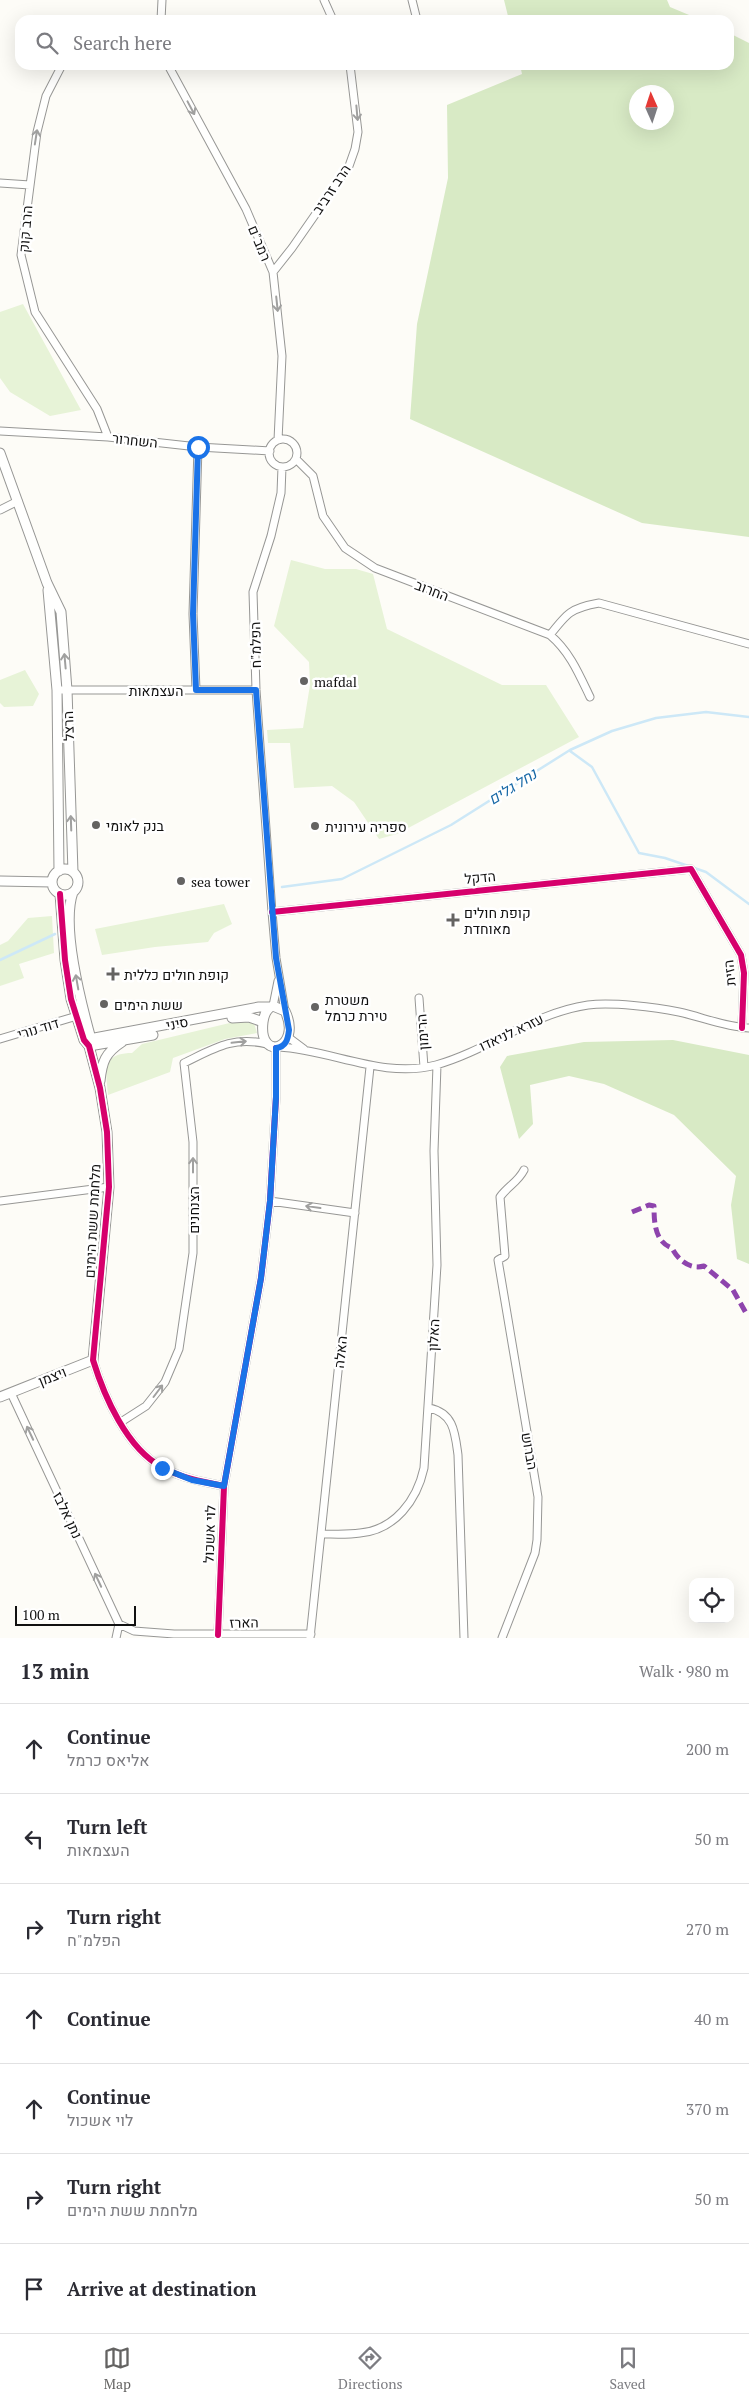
<!DOCTYPE html>
<html lang="en">
<head>
<meta charset="utf-8">
<style>
	:root { --surface:#fff; --page:#f2f2f3; --text:#2b2b33; --muted:#7c7c81; --line:#e1e1e2; --accent:#646362 }
	body { margin:0; font-family:"PT Serif",Heebo,serif; background:var(--page); color:var(--text) }
	.controls { position:absolute; right:15px; bottom:15px; display:grid; overflow:hidden; border-radius:10px; box-shadow:0 5px 20px #0002 }
	.controls button { width:45px; height:45px; display:grid; place-items:center; padding:0; border:0; border-bottom:1px solid var(--line); background:var(--surface); color:var(--text); font:25px sans-serif }
	.compass { position:absolute; left:629px; top:85px; width:45px; height:45px; border-radius:50%; background:var(--surface); box-shadow:0 5px 20px #0002; rotate:357deg }
	.scale { position:absolute; left:15px; bottom:12px; width:121px; box-sizing:border-box; padding-left:5px; border:2px solid #111; border-top:0; font-size:14px; line-height:18px; white-space:nowrap; color:#111; -webkit-text-stroke:4px #fff; paint-order:stroke }
	.stop { position:absolute; width:15px; height:15px; margin:-11px; border:4px solid #1a73e8; border-radius:50%; background:#fff }
	.stop.end { background:#1a73e8; border-color:#fff; box-shadow:0 1px 5px #0008 }
	.list { margin:0; padding:0; list-style:none }
	h2 { display:flex; justify-content:space-between; align-items:center; height:65px; margin:0; padding:0 20px; font-size:21px }
	h2 small { font-size:16px; font-weight:400; color:var(--muted) }
	.list li { display:grid; grid-template-columns:32px 1fr auto; gap:15px; align-items:center; box-sizing:border-box; height:90px; padding:0 20px; border-top:1px solid var(--line) }
	.list b { display:block; font-size:19px; white-space:nowrap }
	.list p { margin:0; font-size:16px; white-space:nowrap; color:var(--muted) }
	.list em { font-size:16px; font-style:normal; color:var(--muted) }
	.icon { flex:none; width:28px; height:28px; fill:none; stroke:currentColor; stroke-width:2; stroke-linecap:round; stroke-linejoin:round }
	.map { position:relative; flex:none; width:749px; height:1638px; overflow:hidden }
	.search { position:absolute; background:var(--surface); box-shadow:0 5px 20px #0002; left:15px; right:15px; top:15px; height:55px; display:flex; align-items:center; gap:12px; box-sizing:border-box; padding:0 18px; border-radius:15px; color:var(--muted); font-size:19px }
	.sheet { height:695px; background:var(--surface) }
	nav { display:flex; justify-content:space-around; align-items:center; box-sizing:border-box; height:70px; border-top:1px solid var(--line); background:var(--surface); font-size:14px; color:var(--muted) }
	nav a { display:grid; justify-items:center; gap:2px }
	nav .on { color:var(--accent) }
	.map>svg:first-child { display:block }
</style>
</head>
<body>
<div class="map">
<svg width="749" height="1638" viewBox="0 0 749 1638">
	<rect width="100%" height="100%" fill="#fdfcf7"/>
	<path fill="#e7f3d7" d="M 23,304 L 81,410 L 50,416 L 10,392 L 0,378 L 0,312 Z
		M 291,560 L 325,569 L 356,569 L 373,574 L 387,629 L 502,685 L 546,685 L 579,737 L 397,834 L 379,839 L 354,802 L 332,786 L 294,788 L 290,743 L 268,743 L 267,730 L 303,728 L 310,685 L 309,662 L 274,626 Z
		M 25,670 L 39,694 L 33,706 L 4,707 L 0,703 L 0,680 Z
		M 224,904 L 232,924 L 214,933 L 208,942 L 155,947 L 102,955 L 95,929 Z
		M 52,916 L 54,953 L 19,964 L 24,978 L 0,986 L 0,945 L 8,941 L 28,918 Z
		M 238,1021 L 254,1023 L 257,1033 L 225,1039 L 173,1058 L 170,1072 L 108,1095 C 106,1072 101,1053 132,1053 L 142,1044 Z"/>
	<path fill="#d8eac5" fill-rule="evenodd" d="M 504,0 L 667,0 L 670,7 L 701,20 L 509,20 Z
		M 729,33 L 749,43 L 749,537 L 642,523 L 410,419 L 417,324 L 448,178 L 447,105 L 522,74 L 520,65 L 729,65 ZM 666,92 L 666,122 L 636,122 L 636,92 Z
		M 673,1040 L 749,1055 L 749,1264 L 737,1259 L 731,1205 L 736,1176 L 674,1115 L 604,1084 L 569,1076 L 530,1085 L 533,1124 L 519,1139 L 500,1067 L 507,1056 L 584,1042 Z"/>
	<g fill="none" stroke-linecap="round" stroke-linejoin="round">
		<path stroke="#cde8f7" stroke-width="2.5" d="M 570,751 L 592,767 L 639,853 L 665,858 L 706,872 L 749,904
			M 282,887 L 342,879 L 451,825 L 570,750 L 612,731 L 656,718 L 706,712 L 749,717
			M 0,960 L 55,934"/>
		<g stroke="#979795" stroke-width="9">
			<path id="minor" d="M 324,0 L 333,20
				M 412,0 L 417,20
				M 161,20 L 162,0
				M 62,65 L 46,96 L 37,132 L 21,255 L 35,312 L 97,409 L 108,437
				M 168,65 L 246,209 L 273,272 L 282,356 L 278,440
				M 0,183 L 30,185
				M 273,272 L 292,248 L 349,166 L 355,149 L 358,132 L 350,65
				M 0,431 L 108,437 L 198,447 L 270,451
				M269 453a14 14 0 1 1 28 0a14 14 0 1 1-28 0Z
				M 296,459 L 313,476 L 323,516 L 345,548 L 375,568 L 550,635 C 570,652 579,674 590,697
				M 282,467 L 281,493 L 271,536 L 253,592 L 256,690 L 272,912 L 276,958 L 285,1011
				M 0,510 L 18,501
				M 550,635 C 567,613 571,608 599,603 L 749,644
				M 57,690 L 256,690
				M 196,690 L 193,614 L 198,447
				M 272,912 L 691,869 L 741,955 L 744,973 L 742,1028
				M 419,998 L 424,1067
				M 273,1006 L 278,981
				M 288,1037 L 304,1049
				M 0,1039 L 77,1016
				M 279,1047 C 332,1050 383,1079 436,1065 C 489,1050 533,1013 588,1005 C 612,1002 655,1007 679,1012 C 702,1017 725,1027 749,1028
				M 0,1201 L 109,1187
				M 270,1201 L 355,1213
				M 93,1360 C 104,1396 127,1449 162,1467 C 181,1478 203,1482 224,1486
				M 11,1393 L 119,1624 L 116,1638
				M 429,1408 C 454,1413 455,1433 458,1455 L 464,1638
				M 121,1422 L 146,1406 L 165,1382 L 179,1349 L 193,1253 L 193,1142 L 184,1063 C 215,1048 233,1036 267,1044
				M 321,1534 C 334,1534 347,1535 360,1533 C 395,1530 417,1500 424,1468 L 437,1265 L 434,1151 L 437,1065
				M 119,1624 L 134,1631 L 174,1634 L 311,1634
				M 218,1635 L 224,1486 L 261,1278 L 270,1201 L 276,1097 L 276,1048
				M 310,1638 L 370,1067
				M 502,1638 L 535,1553 L 537,1540 L 538,1497 L 498,1260 L 505,1256 L 500,1197 C 508,1186 518,1182 524,1170"/>
		</g>
		<g stroke="#979795" stroke-width="11">
			<path id="tertiary" d="M 0,453 L 47,583 L 61,612 L 67,690 L 73,872
				M 48,590 L 57,690 L 59,871
				M52 882a13 13 0 1 1 26 0a13 13 0 1 1-26 0Z
				M 0,881 L 52,882
				M 73,892 C 61,926 81,1003 91,1039 L 90,1044
				M 273,1006 L 285,1011 C 303,1049 258,1063 263,1022 C 264,1015 267,1008 273,1006 Z
				M 232,1018 L 249,1017 L 263,1022
				M 84,1040 L 259,1007 L 270,1007
				M 89,1046 L 153,1035
				M 100,1081 C 102,1062 105,1053 122,1042
				M 0,1397 L 93,1360 L 109,1187 L 107,1132 L 100,1088 L 89,1046 L 84,1040 L 71,999 L 65,960 L 60,894"/>
		</g>
		<use href="#minor" stroke="#fffffe" stroke-width="7"/>
		<use href="#tertiary" stroke="#fffffe" stroke-width="9"/>
		<path stroke="#8e44ad" stroke-width="5" stroke-dasharray="10 5" stroke-linecap="butt" d="M 632,1212 L 649,1205 L 654,1206 C 654,1223 655,1242 672,1248 C 678,1260 690,1270 704,1266 L 733,1290 L 746,1313 L 749,1311"/>
		<g stroke="#fff" stroke-width="9">
			<path id="cycleway" d="M 60,894 L 65,960 L 71,999 L 84,1040 L 89,1046 L 100,1088 L 107,1132 L 109,1187 L 93,1360 C 104,1396 127,1449 162,1467 C 181,1478 203,1482 224,1486
				M 272,912 L 691,869 L 741,955 L 744,973 L 742,1028
				M 218,1635 L 224,1486 L 261,1278 L 270,1201 L 276,1097 L 276,1048"/>
		</g>
		<use href="#cycleway" stroke="#d6006c" stroke-width="6"/>
	</g>
	<defs><path id="oneway-shaft" d="M-6 0H5M1.5-3L5.5 0L1.5 3" fill="none" stroke-width="1.6" stroke-linecap="round" stroke-linejoin="round" transform="scale(1.25)"/></defs>
	<g stroke="#a0a09f">
		<use href="#oneway-shaft" transform="translate(191 108) rotate(62)"/>
		<use href="#oneway-shaft" transform="translate(357 113) rotate(85)"/>
		<use href="#oneway-shaft" transform="translate(36 137) rotate(-81)"/>
		<use href="#oneway-shaft" transform="translate(277 304) rotate(84)"/>
		<use href="#oneway-shaft" transform="translate(65 661) rotate(-95)"/>
		<use href="#oneway-shaft" transform="translate(71 823) rotate(-92)"/>
		<use href="#oneway-shaft" transform="translate(77 982) rotate(-100)"/>
		<use href="#oneway-shaft" transform="translate(239 1042) rotate(-6)"/>
		<use href="#oneway-shaft" transform="translate(193 1165) rotate(-90)"/>
		<use href="#oneway-shaft" transform="translate(313 1207) rotate(-172)"/>
		<use href="#oneway-shaft" transform="translate(158 1391) rotate(-53)"/>
		<use href="#oneway-shaft" transform="translate(30 1433) rotate(-115)"/>
		<use href="#oneway-shaft" transform="translate(98 1580) rotate(-115)"/>
	</g>
	<g fill="none" stroke-linecap="round" stroke-linejoin="round">
		<path stroke="#1a73e8" stroke-width="6" d="M 162,1468 L 192,1480 L 224,1486 L 261,1278 L 270,1201 L 276,1097 L 276,1048 C 286,1047 288,1039 289,1030 L 276,958 L 256,690 L 196,690 L 193,614 L 198,447"/>
	</g>
	<g fill="#646362" stroke="#fff" stroke-width="2">
		<circle cx="304" cy="681" r="5"/>
		<circle cx="96" cy="825" r="5"/>
		<circle cx="315" cy="826" r="5"/>
		<circle cx="181" cy="881" r="5"/>
		<path d="M450.5 912.5h5v5h5v5h-5v5h-5v-5h-5v-5h5z"/>
		<path d="M110.5 966.5h5v5h5v5h-5v5h-5v-5h-5v-5h5z"/>
		<circle cx="104" cy="1004" r="5"/>
		<circle cx="315" cy="1007" r="5"/>
	</g>
	<g text-anchor="middle" dominant-baseline="central" stroke-width="5" stroke-linejoin="round" paint-order="stroke">
		<g font-size="14" fill="#111" stroke="#fff">
			<text transform="translate(331 189) rotate(-56)">הרב זרביב</text>
			<text transform="translate(25 229) rotate(-85)">הרב קוק</text>
			<text transform="translate(260 243) rotate(67)">רמב"ם</text>
			<text transform="translate(135 440) rotate(6)">השחרור</text>
			<text transform="translate(432 590) rotate(21)">החרוב</text>
			<text transform="translate(255 645) rotate(-91)">הפלמ"ח</text>
			<text x="156" y="690">העצמאות</text>
			<text transform="translate(68 726) rotate(-92)">הרצל</text>
			<text transform="translate(480 877) rotate(-6)">הדקל</text>
			<text transform="translate(729 973) rotate(-96)">הזית</text>
			<text transform="translate(177 1023) rotate(-11)">סיני</text>
			<text transform="translate(38 1028) rotate(-17)">דוד נורי</text>
			<text transform="translate(422 1032) rotate(-94)">הרימון</text>
			<text transform="translate(511 1032) rotate(-25)">עזרא לניאדו</text>
			<text transform="translate(193 1210) rotate(-90)">הצנחנים</text>
			<text transform="translate(92 1221) rotate(-87)">מלחמת ששת הימים</text>
			<text transform="translate(433 1335) rotate(-87)">האלון</text>
			<text transform="translate(340 1352) rotate(-84)">האלה</text>
			<text transform="translate(52 1376) rotate(-22)">ויצמן</text>
			<text transform="translate(530 1451) rotate(80)">הברוש</text>
			<text transform="translate(68 1515) rotate(65)">נתן אלבז</text>
			<text transform="translate(209 1534) rotate(-88)">לוי אשכול</text>
			<text transform="translate(244 1622) rotate(-1)">הארז</text>
		</g>
		<g font-size="14" fill="#111" stroke="#fff" text-anchor="start">
			<text x="314" y="681">mafdal</text>
			<text x="106" y="825">בנק לאומי</text>
			<text x="325" y="826">ספריה עירונית</text>
			<text x="191" y="881">sea tower</text>
			<text x="464" y="912">קופת חולים<tspan x="464" dy="16">מאוחדת</tspan></text>
			<text x="124" y="974">קופת חולים כללית</text>
			<text x="325" y="999">משטרת<tspan x="325" dy="16">טירת כרמל</tspan></text>
			<text x="114" y="1004">ששת הימים</text>
		</g>
		<g font-size="15" font-style="italic" fill="#1768a6" stroke="#fff">
			<text transform="translate(512 786) rotate(-32)">נחל גלים</text>
		</g>
	</g>
</svg>
<div class="controls">
<button><svg class="icon" aria-label="locate" viewBox="0 0 24 24"><circle cx="12" cy="12" r="6"/><path d="M12 2v4M12 18v4M2 12h4M18 12h4"/></svg></button>
</div>
<svg class="compass" viewBox="-18 -18 36 36"><path d="M0-13l5 13h-10z" fill="#e53935"/><path d="M0 13l5-13h-10z" fill="#7c7c81"/></svg>
<div class="scale">100 m</div>
<div class="stop" style="left:198px;top:447px"></div>
<div class="stop end" style="left:162px;top:1468px"></div>
<div class="search"><svg class="icon" aria-label="search" viewBox="0 0 24 24"><circle cx="10" cy="10" r="6"/><path d="M15 15l6 6"/></svg>Search here</div>
</div>
<section class="sheet">
<h2>13 min<small>Walk · 980 m</small></h2>
<ul class="list">
<li><svg class="icon" aria-label="ahead" viewBox="0 0 24 24"><path d="M12 20V5M6 11l6-6 6 6"/></svg><div><b>Continue</b><p>אליאס כרמל</p></div><em>200 m</em></li>
<li><svg class="icon" aria-label="left" viewBox="0 0 24 24"><path d="M17 20v-9H6M10 6l-5 5 5 5"/></svg><div><b>Turn left</b><p>העצמאות</p></div><em>50 m</em></li>
<li><svg class="icon" aria-label="right" viewBox="0 0 24 24"><path d="M7 20v-9h11M14 6l5 5-5 5"/></svg><div><b>Turn right</b><p>הפלמ&quot;ח</p></div><em>270 m</em></li>
<li><svg class="icon" aria-label="ahead" viewBox="0 0 24 24"><path d="M12 20V5M6 11l6-6 6 6"/></svg><div><b>Continue</b></div><em>40 m</em></li>
<li><svg class="icon" aria-label="ahead" viewBox="0 0 24 24"><path d="M12 20V5M6 11l6-6 6 6"/></svg><div><b>Continue</b><p>לוי אשכול</p></div><em>370 m</em></li>
<li><svg class="icon" aria-label="right" viewBox="0 0 24 24"><path d="M7 20v-9h11M14 6l5 5-5 5"/></svg><div><b>Turn right</b><p>מלחמת ששת הימים</p></div><em>50 m</em></li>
<li><svg class="icon" aria-label="arrive" viewBox="0 0 24 24"><path d="M6 21V4h12l-3 4 3 4H6"/></svg><div><b>Arrive at destination</b></div></li>
</ul>
</section>
<nav>
<a class="on"><svg class="icon" aria-label="map" viewBox="0 0 24 24"><path d="M3 6l6-2 6 2 6-2v14l-6 2-6-2-6 2zM9 4v14M15 6v14"/></svg>Map</a>
<a><svg class="icon" aria-label="directions" viewBox="0 0 24 24"><path d="M12 3l9 9-9 9-9-9zM9 14v-3h6M13 9l2 2-2 2"/></svg>Directions</a>
<a><svg class="icon" aria-label="saved" viewBox="0 0 24 24"><path d="M7 4h10v16l-5-4-5 4z"/></svg>Saved</a>
</nav>
</body>
</html>
